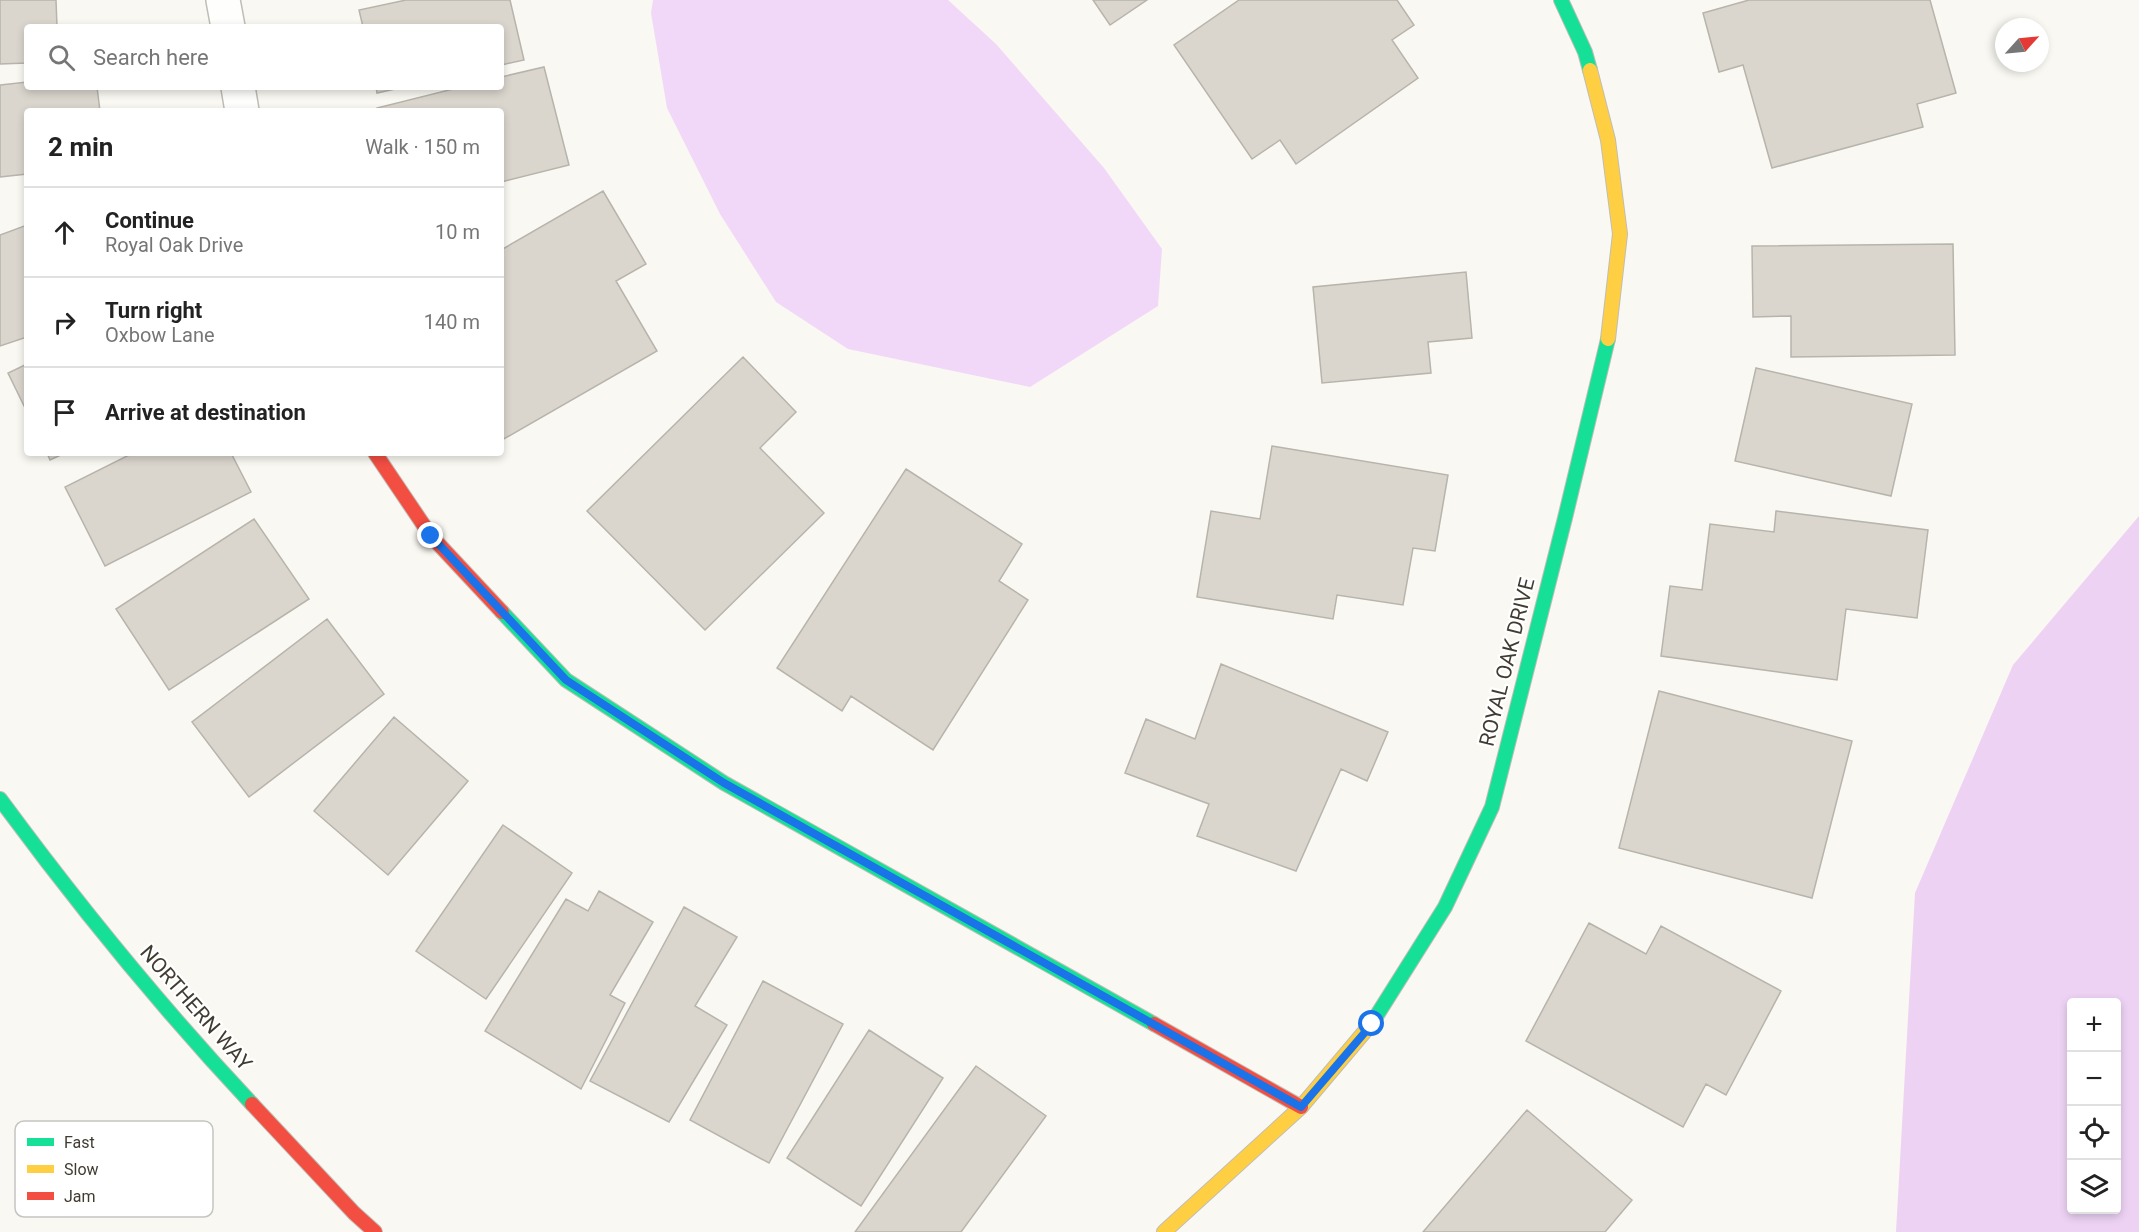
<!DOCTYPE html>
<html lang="en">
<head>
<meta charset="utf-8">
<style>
	:root { --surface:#fff; --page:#f6f6f6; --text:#222; --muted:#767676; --line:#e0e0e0 }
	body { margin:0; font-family:Roboto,sans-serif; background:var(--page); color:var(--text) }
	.controls { position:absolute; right:18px; bottom:18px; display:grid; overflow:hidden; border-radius:6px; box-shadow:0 3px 9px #0003 }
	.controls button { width:54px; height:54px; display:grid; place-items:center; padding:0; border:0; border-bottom:2px solid var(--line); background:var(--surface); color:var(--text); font:30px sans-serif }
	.compass { position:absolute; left:1995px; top:18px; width:54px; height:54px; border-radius:50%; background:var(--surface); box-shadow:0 3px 9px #0003; rotate:63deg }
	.stop { position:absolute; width:18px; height:18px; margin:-14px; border:4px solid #1a73e8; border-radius:50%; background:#fff }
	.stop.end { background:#1a73e8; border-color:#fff; box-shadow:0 2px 6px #0008 }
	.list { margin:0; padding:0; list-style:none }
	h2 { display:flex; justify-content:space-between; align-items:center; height:78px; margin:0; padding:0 24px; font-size:26px }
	h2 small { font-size:20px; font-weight:400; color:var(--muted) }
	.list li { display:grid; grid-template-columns:39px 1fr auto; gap:18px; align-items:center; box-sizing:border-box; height:90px; padding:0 24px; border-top:2px solid var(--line) }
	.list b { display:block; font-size:22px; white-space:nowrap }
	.list p { margin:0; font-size:20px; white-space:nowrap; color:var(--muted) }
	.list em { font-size:20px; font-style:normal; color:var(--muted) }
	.icon { flex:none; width:33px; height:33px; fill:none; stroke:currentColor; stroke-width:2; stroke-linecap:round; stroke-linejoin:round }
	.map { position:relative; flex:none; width:2139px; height:1232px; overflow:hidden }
	.search { position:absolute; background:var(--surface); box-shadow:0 3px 9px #0003; left:24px; top:24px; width:480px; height:66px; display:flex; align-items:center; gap:15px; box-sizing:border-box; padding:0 21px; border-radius:6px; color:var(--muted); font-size:22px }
	.panel { position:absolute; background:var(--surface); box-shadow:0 3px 9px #0003; left:24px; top:108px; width:480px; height:348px; border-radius:6px }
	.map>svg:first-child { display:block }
</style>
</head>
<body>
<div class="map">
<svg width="2139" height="1232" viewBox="0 0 2139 1232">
	<rect width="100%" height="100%" fill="#faf8f2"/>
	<path fill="#edd2f4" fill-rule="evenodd" d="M 2139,516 L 2139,1232 L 1896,1232 L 1915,893 L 2013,665 ZM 2072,1002 L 2116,1002 L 2116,1210 L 2072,1210 Z"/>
	<path fill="#f1d8f8" d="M 653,0 L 948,0 L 996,44 L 1104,168 L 1162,249 L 1158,306 L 1030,387 L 848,349 L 776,302 L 720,214 L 667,108 L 651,13 Z"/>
	<path fill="#dad6ce" stroke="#b7b4ac" stroke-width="1.5" d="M 0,0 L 56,0 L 57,27 L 27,27 L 27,63 L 0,64 Z
		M 406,0 L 510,0 L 524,60 L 501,65 L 501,27 L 363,27 L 359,10 Z
		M 1093,0 L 1147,0 L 1110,25 Z
		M 1239,0 L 1397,0 L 1414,25 L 1392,40 L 1418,78 L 1296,164 L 1280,140 L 1252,159 L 1174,45 Z
		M 1749,0 L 1930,0 L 1956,93 L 1917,104 L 1923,127 L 1772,168 L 1743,65 L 1719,72 L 1703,13 Z
		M 544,67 L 569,165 L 501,182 L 501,111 L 378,111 L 377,108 L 461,87 L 501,87 L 501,77 Z
		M 27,82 L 27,87 L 97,87 L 100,111 L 27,111 L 27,174 L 0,177 L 0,85 Z
		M 376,87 L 404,87 L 377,93 Z
		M 603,191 L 646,264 L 616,281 L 657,351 L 502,440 L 501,290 L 503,289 L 501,286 L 501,250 Z
		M 27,225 L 27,337 L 0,346 L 0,235 Z
		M 1953,244 L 1955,355 L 1791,357 L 1791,316 L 1753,317 L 1752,246 Z
		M 1466,272 L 1472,338 L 1428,342 L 1431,373 L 1322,383 L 1313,287 Z
		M 743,357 L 796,412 L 760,448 L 824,513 L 705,630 L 587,511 Z
		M 27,364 L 27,412 L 8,373 Z
		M 1756,368 L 1912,404 L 1891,496 L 1735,461 Z
		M 1272,446 L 1448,475 L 1435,551 L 1413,548 L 1403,605 L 1337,595 L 1333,619 L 1197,597 L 1211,511 L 1260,519 Z
		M 47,453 L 65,453 L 50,460 Z
		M 133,453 L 231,453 L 251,492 L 105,566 L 65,487 Z
		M 906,469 L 1022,544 L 999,581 L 1028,600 L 933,750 L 851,696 L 842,711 L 777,668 Z
		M 1776,511 L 1928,530 L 1917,618 L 1846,609 L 1837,680 L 1661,656 L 1670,586 L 1702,590 L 1710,524 L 1774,532 Z
		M 254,519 L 309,599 L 169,690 L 116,609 Z
		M 327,619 L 384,694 L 249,797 L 192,722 Z
		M 1221,664 L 1388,732 L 1367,781 L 1341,769 L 1296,871 L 1197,836 L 1209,804 L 1125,773 L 1146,719 L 1195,739 Z
		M 1659,691 L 1852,741 L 1812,898 L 1619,848 Z
		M 394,717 L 468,781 L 388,875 L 314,811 Z
		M 503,825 L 572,873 L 486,999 L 416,951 Z
		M 599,891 L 653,922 L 610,995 L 625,1003 L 581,1089 L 485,1031 L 566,899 L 588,911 Z
		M 684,907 L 737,937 L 695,1006 L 727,1025 L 669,1122 L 590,1081 Z
		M 1589,923 L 1646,954 L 1661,926 L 1781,991 L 1726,1095 L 1706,1084 L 1683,1127 L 1526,1041 Z
		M 763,981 L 843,1024 L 769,1163 L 690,1120 Z
		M 869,1030 L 943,1078 L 861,1206 L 787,1158 Z
		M 976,1066 L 1046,1116 L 961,1232 L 855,1232 Z
		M 1527,1110 L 1632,1200 L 1605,1232 L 1423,1232 Z"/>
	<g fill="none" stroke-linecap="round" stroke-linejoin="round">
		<g stroke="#c0bdb6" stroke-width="36">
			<path id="street" d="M 223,0 L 228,27
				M 238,87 L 242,111"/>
		</g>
		<g stroke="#c0bdb6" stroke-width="16">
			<path id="fast" d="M 1561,0 L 1585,52 L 1590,70
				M 502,612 L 566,680 L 724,783 L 1154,1024
				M 0,799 C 78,905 162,1008 252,1104
				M 1372,1023 L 1445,907 L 1492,807 L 1565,518 L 1608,339"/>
		</g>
		<g stroke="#c0bdb6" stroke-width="16">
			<path id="slow" d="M 1590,70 L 1608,140 L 1620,234 L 1608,339
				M 1164,1232 L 1301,1107 L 1372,1023"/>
		</g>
		<g stroke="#c0bdb6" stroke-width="16">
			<path id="jam" d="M 375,453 L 431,536 L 502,612
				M 1154,1024 L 1301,1107
				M 252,1104 L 354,1213 L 375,1232"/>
		</g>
		<use href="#street" stroke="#fefefd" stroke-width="33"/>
		<use href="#fast" stroke="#16e098" stroke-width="14"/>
		<use href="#slow" stroke="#ffcf43" stroke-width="14"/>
		<use href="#jam" stroke="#f24e42" stroke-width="14"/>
	</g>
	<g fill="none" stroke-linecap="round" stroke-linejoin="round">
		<path stroke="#1a73e8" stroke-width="8" d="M 431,536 L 566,680 L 724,783 L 1301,1107 L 1372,1024"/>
	</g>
	<g text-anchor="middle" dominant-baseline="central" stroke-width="4.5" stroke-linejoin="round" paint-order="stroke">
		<g font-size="21" fill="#413c31" stroke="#fff">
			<text transform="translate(1507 662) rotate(-76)">ROYAL OAK DRIVE</text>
			<text transform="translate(196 1008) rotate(49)">NORTHERN WAY</text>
		</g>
	</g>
	<rect x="15" y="1121" width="198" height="96" rx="9" fill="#fff" stroke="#c6c4c1" stroke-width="1.5"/>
	<rect x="27" y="1138" width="27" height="8" fill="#16e098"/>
	<rect x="27" y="1165" width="27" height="8" fill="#ffcf43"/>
	<rect x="27" y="1192" width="27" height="8" fill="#f24e42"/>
	<g font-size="16" fill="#413c31">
		<text x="64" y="1148">Fast</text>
		<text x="64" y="1175">Slow</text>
		<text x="64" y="1202">Jam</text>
	</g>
</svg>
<div class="controls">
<button>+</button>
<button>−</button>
<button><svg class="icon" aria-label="locate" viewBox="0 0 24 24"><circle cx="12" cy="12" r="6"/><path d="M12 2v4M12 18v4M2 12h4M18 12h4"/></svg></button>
<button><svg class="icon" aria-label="layers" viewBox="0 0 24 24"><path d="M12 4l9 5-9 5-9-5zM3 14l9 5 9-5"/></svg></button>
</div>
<svg class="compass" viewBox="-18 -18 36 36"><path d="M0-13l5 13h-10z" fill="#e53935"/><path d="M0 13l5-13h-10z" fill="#767676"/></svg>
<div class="stop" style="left:1372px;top:1024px"></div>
<div class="stop end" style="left:431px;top:536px"></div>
<div class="search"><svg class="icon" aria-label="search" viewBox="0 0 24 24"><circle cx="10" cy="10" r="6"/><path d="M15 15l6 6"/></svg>Search here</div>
<section class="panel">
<h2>2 min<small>Walk · 150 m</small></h2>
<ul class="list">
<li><svg class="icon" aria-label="ahead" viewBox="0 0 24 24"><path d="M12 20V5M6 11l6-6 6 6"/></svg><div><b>Continue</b><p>Royal Oak Drive</p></div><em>10 m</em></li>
<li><svg class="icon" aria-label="right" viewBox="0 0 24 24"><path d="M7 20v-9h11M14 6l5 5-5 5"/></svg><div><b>Turn right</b><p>Oxbow Lane</p></div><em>140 m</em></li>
<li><svg class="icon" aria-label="arrive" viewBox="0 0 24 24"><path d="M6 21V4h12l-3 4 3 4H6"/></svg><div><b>Arrive at destination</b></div></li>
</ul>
</section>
</div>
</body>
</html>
